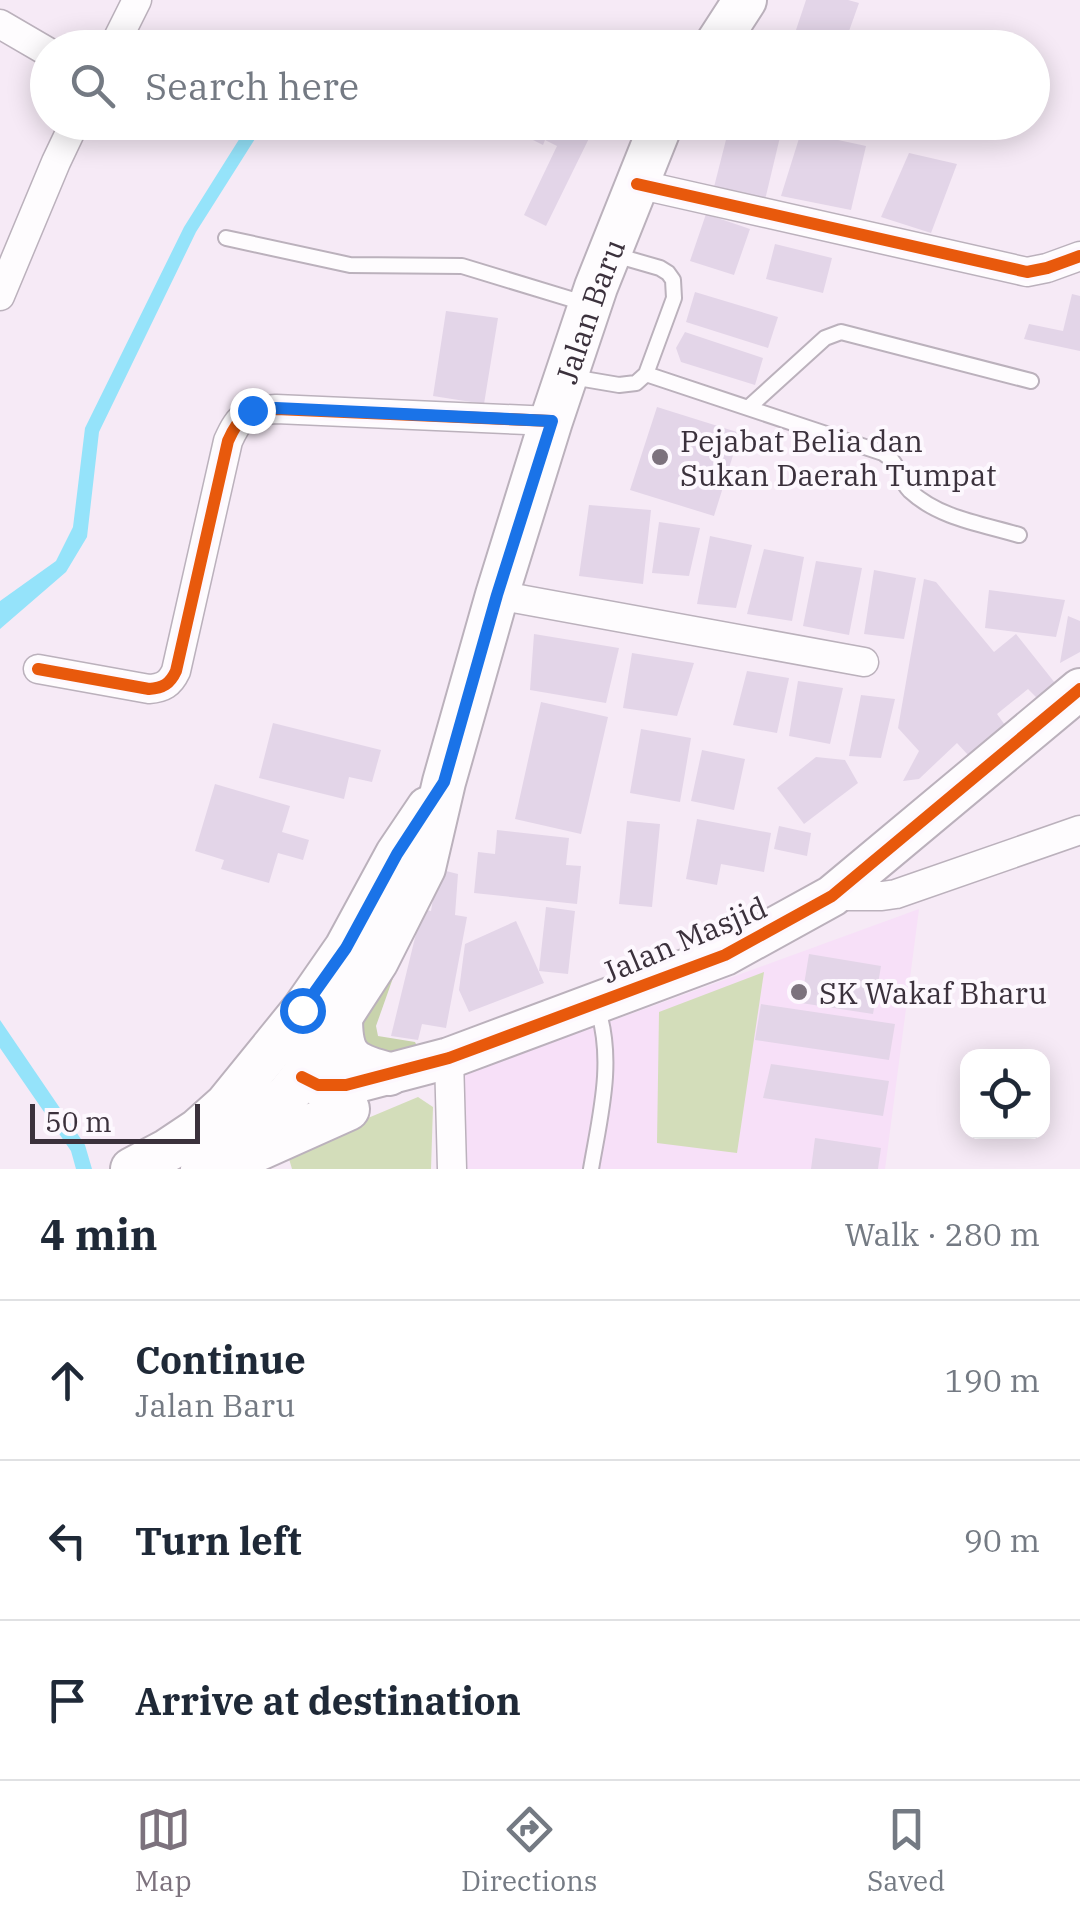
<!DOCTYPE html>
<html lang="en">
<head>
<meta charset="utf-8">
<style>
	:root { --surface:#fff; --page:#f2f2f3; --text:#1f2937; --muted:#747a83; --line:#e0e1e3; --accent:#7c727d }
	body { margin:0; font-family:"IBM Plex Serif",serif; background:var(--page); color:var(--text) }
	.controls { position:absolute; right:30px; bottom:30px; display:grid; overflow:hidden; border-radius:20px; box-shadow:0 5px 25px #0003 }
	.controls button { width:90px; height:90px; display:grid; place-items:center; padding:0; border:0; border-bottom:2px solid var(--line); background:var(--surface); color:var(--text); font:50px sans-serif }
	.scale { position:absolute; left:30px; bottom:25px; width:170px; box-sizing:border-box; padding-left:10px; border:5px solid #3b313c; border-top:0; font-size:28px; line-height:35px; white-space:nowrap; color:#3b313c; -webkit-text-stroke:8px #fdf8fe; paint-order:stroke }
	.stop { position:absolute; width:30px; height:30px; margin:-22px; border:8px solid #1a73e8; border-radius:50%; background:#fff }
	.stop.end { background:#1a73e8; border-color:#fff; box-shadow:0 2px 10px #0008 }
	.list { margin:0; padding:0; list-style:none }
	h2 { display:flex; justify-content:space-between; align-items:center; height:130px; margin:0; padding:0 40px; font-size:42px }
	h2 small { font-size:32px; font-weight:400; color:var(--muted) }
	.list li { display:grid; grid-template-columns:65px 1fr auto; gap:30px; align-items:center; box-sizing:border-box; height:160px; padding:0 40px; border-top:2px solid var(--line) }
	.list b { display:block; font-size:38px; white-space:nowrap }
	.list p { margin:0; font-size:32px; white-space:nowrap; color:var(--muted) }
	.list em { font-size:32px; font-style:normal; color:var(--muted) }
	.icon { flex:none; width:55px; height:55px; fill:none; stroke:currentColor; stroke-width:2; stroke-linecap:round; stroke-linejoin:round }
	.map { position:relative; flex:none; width:1080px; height:1169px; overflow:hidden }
	.search { position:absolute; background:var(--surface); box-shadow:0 5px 25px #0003; left:30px; right:30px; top:30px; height:110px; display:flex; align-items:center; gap:25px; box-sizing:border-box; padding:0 35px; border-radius:55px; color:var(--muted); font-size:38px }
	.sheet { height:610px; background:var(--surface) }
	nav { display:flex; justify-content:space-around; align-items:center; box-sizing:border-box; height:140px; border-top:2px solid var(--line); background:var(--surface); font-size:28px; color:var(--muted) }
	nav a { display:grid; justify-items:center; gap:5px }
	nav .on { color:var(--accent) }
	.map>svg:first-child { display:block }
</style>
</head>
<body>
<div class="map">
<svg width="1080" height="1169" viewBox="0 0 1080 1169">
	<rect width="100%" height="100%" fill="#f6eaf6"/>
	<path fill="#f7e0f8" d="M 919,909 L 885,1169 L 467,1169 L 463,1075 Z"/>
	<path fill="#d3ddba" d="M 764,972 L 737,1153 L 657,1143 L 659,1012 Z
		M 418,1097 L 433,1107 L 431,1169 L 292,1169 L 287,1152 Z"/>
	<path fill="#c8d3ac" d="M 399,961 L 376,1026 L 378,1036 L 415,1042 L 417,1046 L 389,1055 L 360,1048 L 355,1019 Z"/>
	<path fill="#95e3fa" d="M 250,122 L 265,123 L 196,232 L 99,432 L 87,537 L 66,572 L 0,629 L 0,601 L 56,561 L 73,527 L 85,428 L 184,227 Z
		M 0,1020 L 85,1145 L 92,1169 L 76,1169 L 71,1151 L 0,1048 Z"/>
	<path fill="#e3d5e8" d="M 806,0 L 848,0 L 859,3 L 843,48 L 790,48 Z
		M 497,122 L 554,122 L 568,130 L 572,122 L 597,122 L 546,226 L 524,215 L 557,146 L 545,140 L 543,145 Z
		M 730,124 L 780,137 L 765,200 L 714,187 Z
		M 801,132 L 866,146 L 851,210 L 781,196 Z
		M 909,153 L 957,164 L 931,233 L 881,217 Z
		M 706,214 L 750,229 L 734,275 L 690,261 Z
		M 775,244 L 832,258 L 823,293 L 766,279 Z
		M 695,292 L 778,317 L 768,348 L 686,322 Z
		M 1072,294 L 1080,296 L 1080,351 L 1024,339 L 1029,324 L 1063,331 Z
		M 446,311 L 498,318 L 484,404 L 433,396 Z
		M 685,332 L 763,358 L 755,385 L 681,362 L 676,348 Z
		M 657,407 L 740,433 L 714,516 L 630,490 Z
		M 589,505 L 651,510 L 643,584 L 579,576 Z
		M 659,522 L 700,528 L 689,576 L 652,573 Z
		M 710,536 L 752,545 L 736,608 L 697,604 Z
		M 764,549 L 804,557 L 792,621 L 747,614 Z
		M 816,561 L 862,568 L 849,635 L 803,626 Z
		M 874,570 L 916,578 L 904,639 L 864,634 Z
		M 924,579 L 936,582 L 994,652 L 1016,634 L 1059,688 L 1039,700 L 1028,689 L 997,714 L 1005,725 L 968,755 L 957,743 L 919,779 L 903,781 L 919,751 L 898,728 Z
		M 989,590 L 1065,600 L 1056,637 L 985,628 Z
		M 1068,616 L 1080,621 L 1080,652 L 1060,663 Z
		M 534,634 L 619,648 L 606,703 L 530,690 Z
		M 632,653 L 694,663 L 677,716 L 623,708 Z
		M 747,671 L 789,678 L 777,733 L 733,725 Z
		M 798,681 L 843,688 L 830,744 L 789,736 Z
		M 861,695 L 895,699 L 881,758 L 849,756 Z
		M 541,702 L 608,717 L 581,834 L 515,819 Z
		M 273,723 L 381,750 L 372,782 L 349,777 L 344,799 L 259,778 Z
		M 641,729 L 691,738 L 680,802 L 630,793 Z
		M 702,750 L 745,759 L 734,810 L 691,801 Z
		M 816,757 L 845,760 L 858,783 L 804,824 L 777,788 Z
		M 215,784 L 290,806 L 282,832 L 309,840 L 303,860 L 278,853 L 269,883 L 221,869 L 224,860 L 195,851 Z
		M 697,819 L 771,833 L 764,872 L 721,864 L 717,885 L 686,879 Z
		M 627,821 L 660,824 L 652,907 L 619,904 Z
		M 779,826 L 811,833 L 807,856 L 774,849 Z
		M 497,830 L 569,838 L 566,865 L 581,866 L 577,904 L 474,893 L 478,852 L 495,854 Z
		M 438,869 L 458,874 L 455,915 L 467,917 L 446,1028 L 422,1024 L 418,1040 L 391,1036 L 422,909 L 431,911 Z
		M 546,907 L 575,911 L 568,974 L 539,971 Z
		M 726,916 L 732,930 L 701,944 L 695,930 Z
		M 516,921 L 544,983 L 469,1012 L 459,990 L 465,944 Z
		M 809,954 L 881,966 L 873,1014 L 801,1003 Z
		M 761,1004 L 895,1024 L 889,1060 L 755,1040 Z
		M 771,1064 L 889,1081 L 883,1116 L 763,1098 Z
		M 815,1138 L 881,1148 L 878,1169 L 811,1169 Z"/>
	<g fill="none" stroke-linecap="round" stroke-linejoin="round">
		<g stroke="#bbb1bc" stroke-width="18">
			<path id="lane" d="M 226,238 L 350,265 L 462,266 L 587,304
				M 646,374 L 883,453 C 901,464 897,478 910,491 C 939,518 982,524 1019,535
				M 572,377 L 619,385 L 636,383 L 646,374 L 674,298 L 673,280 L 668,273 L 660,268 L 615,255
				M 748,408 L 825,338 L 841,332 L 1031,381
				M 591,1169 C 600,1116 615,1060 597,1007"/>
		</g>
		<g stroke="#bbb1bc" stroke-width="31">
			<path id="street" d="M 0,24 L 48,52
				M 113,48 L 137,0
				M 637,184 L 1027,272 L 1047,268 L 1080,256
				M 0,296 L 56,162 L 75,122
				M 497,595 L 864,662
				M 38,669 L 149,689 C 163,688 170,684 176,671 L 228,441 C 240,414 247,411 276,409 L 551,421
				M 832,896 L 882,896 L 896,894 L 1080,830
				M 449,1058 L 452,1169"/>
		</g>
		<g stroke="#bbb1bc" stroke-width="44">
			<path id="secondary" d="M 302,1077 L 318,1085 L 346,1085 L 449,1058 L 725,955 L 832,896 L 1080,689"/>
		</g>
		<g stroke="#bbb1bc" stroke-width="46">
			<g id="primary">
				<path d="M 714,48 L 745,0"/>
				<path d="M 341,1017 C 341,1058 350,1064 389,1074"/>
				<path d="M 230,1162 L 348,1109"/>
				<path d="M 132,1169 L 168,1150 L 198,1130 L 226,1105 L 303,1010 L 346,948 L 397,854 L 428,808"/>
				<path id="s1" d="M 202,1169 L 287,1096 L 302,1077 L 377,961 L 424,868 L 444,782 L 497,595 L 551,421 L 596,287 L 662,122"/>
			</g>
		</g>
		<use href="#lane" stroke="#fefcfe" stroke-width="14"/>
		<use href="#street" stroke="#fefcfe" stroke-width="28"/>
		<use href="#secondary" stroke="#fefcfe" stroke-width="40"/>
		<use href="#primary" stroke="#fefcfe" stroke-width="42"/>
		<g stroke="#fdf8fe" stroke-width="19">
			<path id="cycleway" d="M 637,184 L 1027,272 L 1047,268 L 1080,256
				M 38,669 L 149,689 C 163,688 170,684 176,671 L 228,441 C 240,414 247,411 276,409 L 551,421
				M 302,1077 L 318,1085 L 346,1085 L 449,1058 L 725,955 L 832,896 L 1080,689"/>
		</g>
		<use href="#cycleway" stroke="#e8590c" stroke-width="12"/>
	</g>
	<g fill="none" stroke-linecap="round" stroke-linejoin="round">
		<path stroke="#1a73e8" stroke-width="12" d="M 252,410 L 276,408 L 552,421 L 497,595 L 444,782 L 397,854 L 346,948 L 302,1010"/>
	</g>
	<g fill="#7c727d" stroke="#fdf8fe" stroke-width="4">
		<circle cx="660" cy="457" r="10"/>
		<circle cx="799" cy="992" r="10"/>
	</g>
	<g text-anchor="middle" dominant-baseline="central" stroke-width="8" stroke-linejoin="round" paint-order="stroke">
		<g font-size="30" fill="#3b313c" stroke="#fdf8fe">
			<text stroke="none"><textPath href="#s1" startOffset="960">Jalan Baru</textPath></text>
			<text transform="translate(684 939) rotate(-23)">Jalan Masjid</text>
		</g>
		<g font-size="30" fill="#3b313c" stroke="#fdf8fe" text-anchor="start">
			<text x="680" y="440">Pejabat Belia dan<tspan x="680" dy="34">Sukan Daerah Tumpat</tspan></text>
			<text x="819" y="992">SK Wakaf Bharu</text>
		</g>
	</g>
</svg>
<div class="controls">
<button><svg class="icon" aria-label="locate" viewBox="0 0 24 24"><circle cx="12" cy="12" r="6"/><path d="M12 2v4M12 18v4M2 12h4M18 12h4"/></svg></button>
</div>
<div class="scale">50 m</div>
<div class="stop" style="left:302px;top:1010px"></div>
<div class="stop end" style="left:252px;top:410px"></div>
<div class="search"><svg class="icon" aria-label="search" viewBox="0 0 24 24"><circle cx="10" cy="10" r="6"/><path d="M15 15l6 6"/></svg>Search here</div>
</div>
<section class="sheet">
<h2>4 min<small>Walk · 280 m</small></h2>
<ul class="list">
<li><svg class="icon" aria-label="ahead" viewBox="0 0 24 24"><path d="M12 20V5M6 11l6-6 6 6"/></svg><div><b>Continue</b><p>Jalan Baru</p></div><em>190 m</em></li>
<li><svg class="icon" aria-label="left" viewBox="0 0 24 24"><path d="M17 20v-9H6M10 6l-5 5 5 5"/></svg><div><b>Turn left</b></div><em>90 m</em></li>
<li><svg class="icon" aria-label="arrive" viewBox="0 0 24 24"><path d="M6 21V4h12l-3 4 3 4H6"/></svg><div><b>Arrive at destination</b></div></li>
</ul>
</section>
<nav>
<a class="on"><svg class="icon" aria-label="map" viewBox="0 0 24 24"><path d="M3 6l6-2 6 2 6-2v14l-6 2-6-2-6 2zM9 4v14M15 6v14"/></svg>Map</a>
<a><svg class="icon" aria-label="directions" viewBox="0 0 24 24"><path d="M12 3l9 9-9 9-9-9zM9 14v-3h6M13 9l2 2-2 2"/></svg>Directions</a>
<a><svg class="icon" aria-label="saved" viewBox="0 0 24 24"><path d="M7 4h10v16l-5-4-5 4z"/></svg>Saved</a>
</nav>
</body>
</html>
